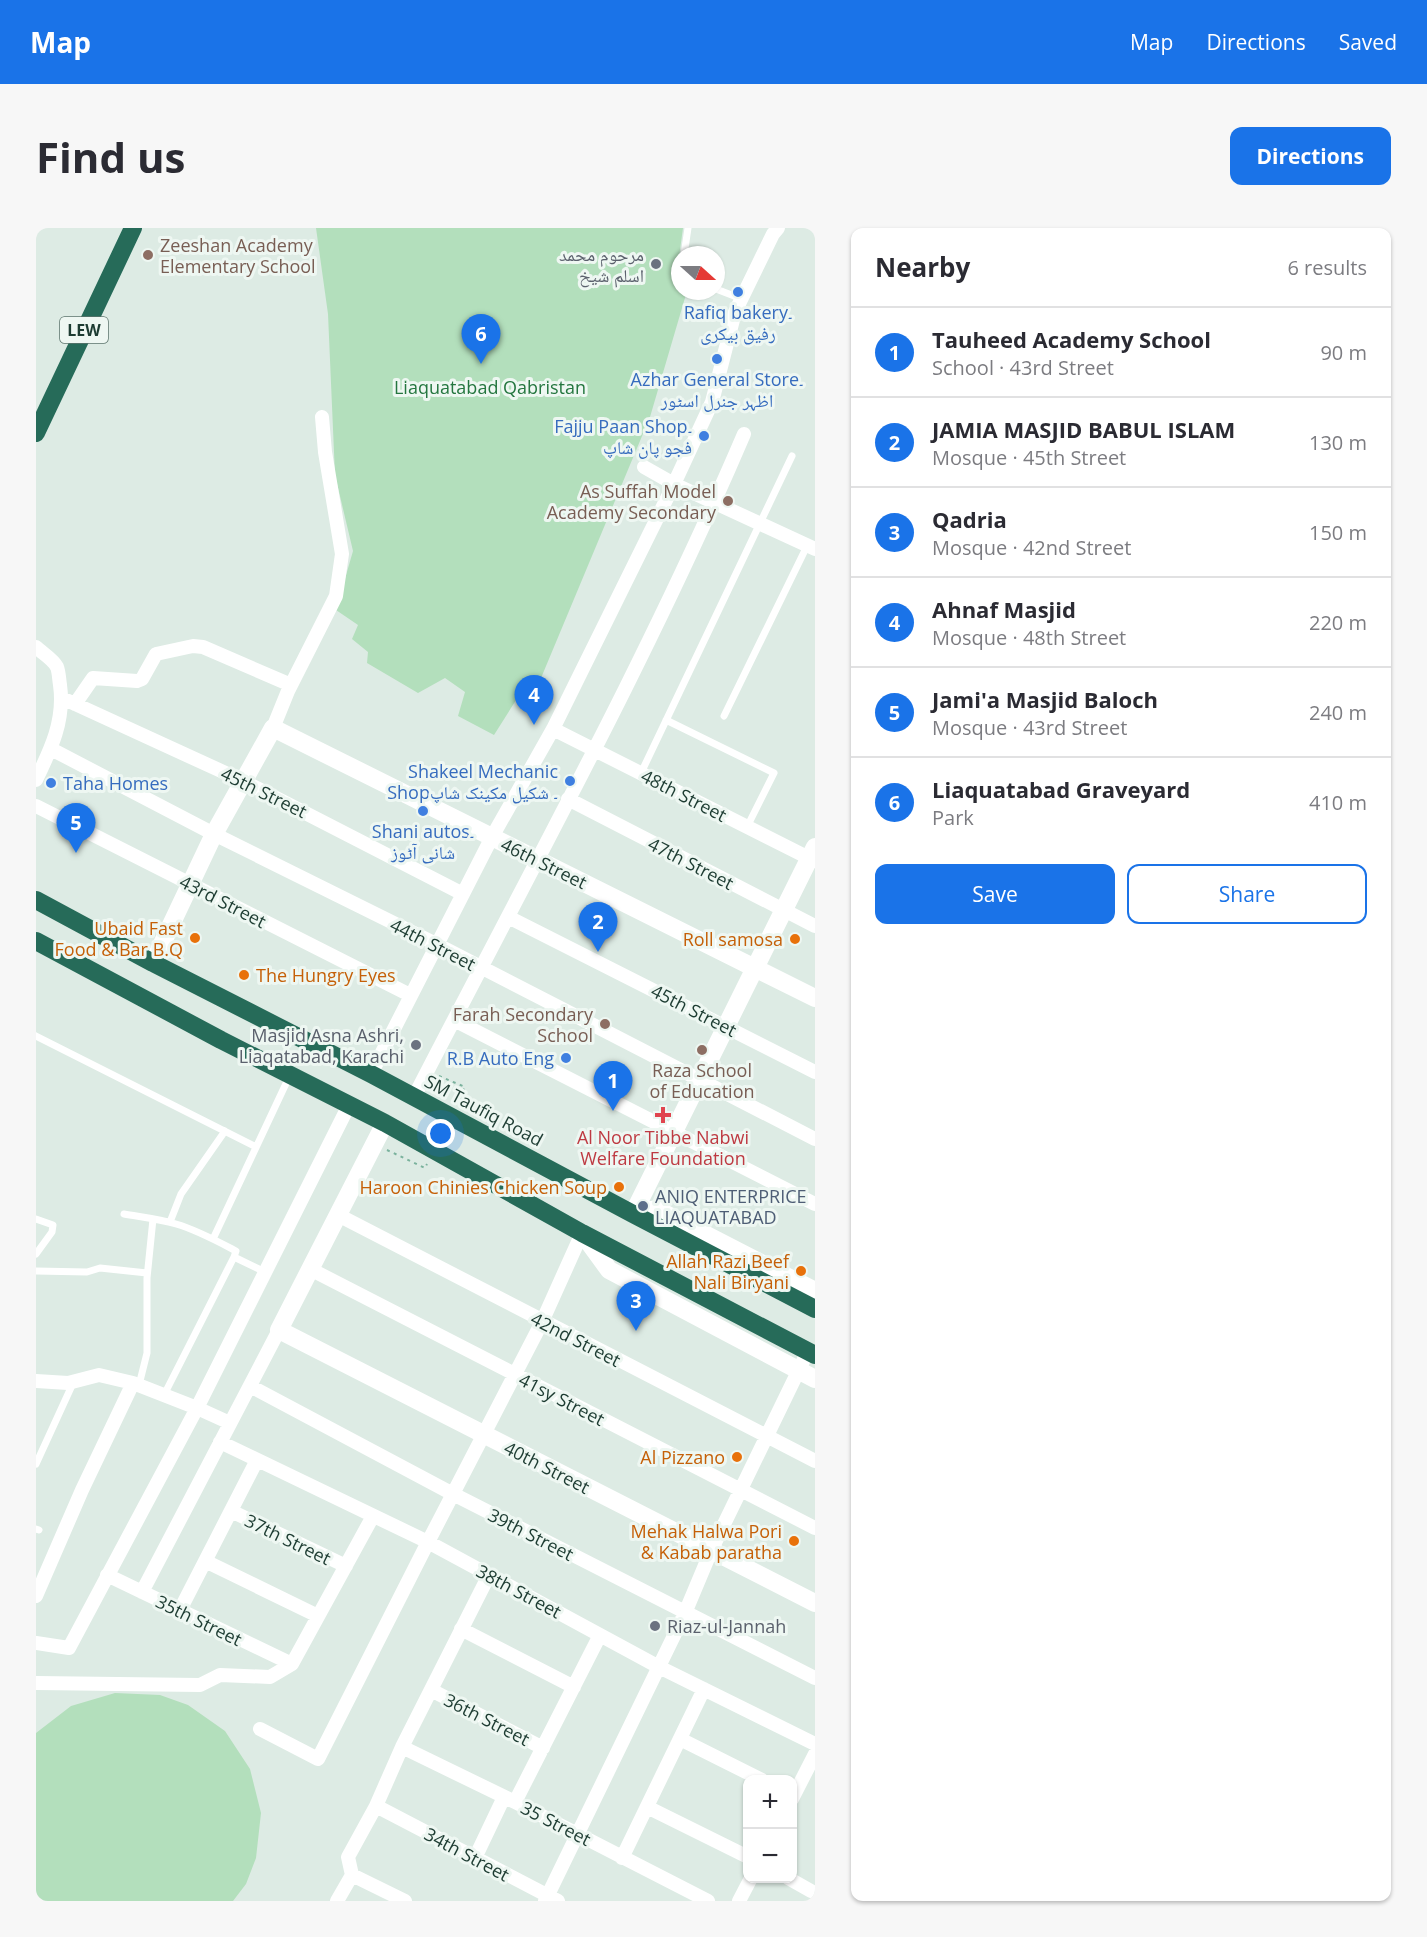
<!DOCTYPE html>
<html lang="en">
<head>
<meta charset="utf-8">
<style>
	:root { --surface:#fff; --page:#f7f7f7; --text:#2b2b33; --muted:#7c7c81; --line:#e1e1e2; --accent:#1a73e8 }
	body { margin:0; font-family:"Open Sans","Noto Naskh Arabic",sans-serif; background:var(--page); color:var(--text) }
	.controls { position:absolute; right:18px; bottom:18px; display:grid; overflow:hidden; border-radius:12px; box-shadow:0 2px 4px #0004 }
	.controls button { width:54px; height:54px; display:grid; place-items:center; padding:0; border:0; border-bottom:2px solid var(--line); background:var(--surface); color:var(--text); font:30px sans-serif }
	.compass { position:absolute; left:635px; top:18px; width:54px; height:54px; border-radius:50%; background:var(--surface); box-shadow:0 2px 4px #0004; rotate:111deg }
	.you { position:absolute; left:405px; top:906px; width:21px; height:21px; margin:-15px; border:4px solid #fff; border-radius:50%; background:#1a73e8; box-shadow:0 0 0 9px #1a73e833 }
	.badge { display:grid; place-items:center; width:39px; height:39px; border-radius:50%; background:var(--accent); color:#fff; font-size:20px; font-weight:700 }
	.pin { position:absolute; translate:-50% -50px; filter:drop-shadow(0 2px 3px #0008) }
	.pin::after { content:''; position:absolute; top:32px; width:21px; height:18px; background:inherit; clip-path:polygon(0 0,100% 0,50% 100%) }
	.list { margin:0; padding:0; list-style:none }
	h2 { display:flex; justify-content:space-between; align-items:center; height:78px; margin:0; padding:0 24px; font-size:26px }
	h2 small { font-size:20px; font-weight:400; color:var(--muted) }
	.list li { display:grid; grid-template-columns:39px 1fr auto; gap:18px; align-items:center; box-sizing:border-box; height:90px; padding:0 24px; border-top:2px solid var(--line) }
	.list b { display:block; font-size:22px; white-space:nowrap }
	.list p { margin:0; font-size:20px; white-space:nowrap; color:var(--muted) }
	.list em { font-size:20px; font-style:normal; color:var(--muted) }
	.actions { display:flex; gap:12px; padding:18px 24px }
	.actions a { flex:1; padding:14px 0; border:2px solid var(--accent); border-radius:12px; text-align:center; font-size:21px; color:var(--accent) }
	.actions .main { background:var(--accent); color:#fff }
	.map { position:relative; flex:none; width:779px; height:1673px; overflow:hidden; border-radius:12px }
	header { display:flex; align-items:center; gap:36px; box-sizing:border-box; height:84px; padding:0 30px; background:var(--accent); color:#fff }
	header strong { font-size:28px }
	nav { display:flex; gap:33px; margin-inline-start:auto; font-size:21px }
	.intro { display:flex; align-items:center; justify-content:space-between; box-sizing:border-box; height:144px; padding:0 36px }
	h1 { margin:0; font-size:42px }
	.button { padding:15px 27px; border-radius:12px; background:var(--accent); color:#fff; font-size:21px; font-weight:700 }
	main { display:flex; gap:36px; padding:0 36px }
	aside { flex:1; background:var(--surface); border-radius:12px; box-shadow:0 2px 4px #0004 }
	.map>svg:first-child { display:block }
</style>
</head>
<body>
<header>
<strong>Map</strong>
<nav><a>Map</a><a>Directions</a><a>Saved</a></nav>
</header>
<div class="intro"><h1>Find us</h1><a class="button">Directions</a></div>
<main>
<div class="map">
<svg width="779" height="1673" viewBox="0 0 779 1673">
	<rect width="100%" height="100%" fill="#ddebe4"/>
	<path fill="#b3dfbc" d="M 280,0 L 647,0 L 641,44 L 644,49 L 644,63 L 651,63 L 614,189 L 495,474 L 482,469 L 458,507 L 422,488 L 429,464 L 409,450 L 382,465 L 331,435 L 332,424 L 316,411 L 322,397 L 300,382 L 317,323 L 299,247 L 292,86 Z
		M 79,1465 L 124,1467 L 152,1477 L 189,1503 L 214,1541 L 225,1585 L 220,1630 L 210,1656 L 197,1673 L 0,1673 L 0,1505 L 35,1478 Z"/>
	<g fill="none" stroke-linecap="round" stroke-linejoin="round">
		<path stroke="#7ab29d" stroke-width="2" stroke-dasharray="3 4.5" stroke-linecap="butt" d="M 403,848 L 429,859 L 421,875
			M 351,922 L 389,940 L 391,936"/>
		<path stroke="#fff" stroke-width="7" d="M 648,27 L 652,0
			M 680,61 L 706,71
			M 688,488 L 771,318
			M 630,492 L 738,545 L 711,599
			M 605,545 L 756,228
			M 0,808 L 220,919
			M 88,986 C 105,989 123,991 140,996 C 161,1002 181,1013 200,1023 L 198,1029
			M 0,991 L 17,997 L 16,1004 L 0,1026
			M 134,994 L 145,966 L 189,903
			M 177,1011 L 254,847
			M 0,1043 L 51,1044 L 64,1040 L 111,1045
			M 103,1157 L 111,1125 L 111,1050 L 117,991
			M 128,1167 L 198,1029 L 229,1044
			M 0,1236 L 38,1153
			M 0,1301 L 3,1302"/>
		<path stroke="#fff" stroke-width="14" d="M 608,239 L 638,256 L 779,321
			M 0,419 C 6,425 17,431 21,439 C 23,444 23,451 24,457 C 29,492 15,521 0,552
			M 26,470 L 207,553 L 427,666
			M 39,476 L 57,450 L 101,453 L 106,451 L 120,426 L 157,418 L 167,419 L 255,457
			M 237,500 L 252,463 L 300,368 L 306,326 L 289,224 L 286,189
			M 517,501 L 779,633
			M 15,521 L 178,606 L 400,716 L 779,911
			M 532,571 L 779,698
			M 0,578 L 374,767
			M 472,689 L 779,844
			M 418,792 L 779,976
			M 335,846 L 456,609 L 517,501 L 638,256 L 676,174 L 699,84 L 737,6 L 742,0
			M 378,869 C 491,649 611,433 708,206
			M 302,987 L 779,1233
			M 274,1041 L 779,1300
			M 0,1153 L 32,1155 L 63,1147 L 97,1155 L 161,1180 L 194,1195
			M 214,1158 L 417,1266 L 779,1450
			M 184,1214 L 392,1314 L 623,1439 L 779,1516
			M 195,1283 L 310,1338
			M 169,1333 L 282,1388
			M 71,1347 L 256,1436
			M 106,1364 L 243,1102
			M 0,1368 L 46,1262 L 97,1155
			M 144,1382 L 221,1232
			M 425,1401 L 538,1459
			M 0,1415 L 33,1420 L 161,1180 L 313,877
			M 0,1455 L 164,1457 L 184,1447 L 234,1449 L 256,1436 L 337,1288
			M 395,1462 L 507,1520
			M 224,1501 L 282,1531 L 392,1314 L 506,1094 L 546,1005
			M 644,1511 L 726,1552
			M 366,1519 L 479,1574 L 672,1673
			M 756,1571 L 779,1526
			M 479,1574 L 564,1407
			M 340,1578 L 522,1673
			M 611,1579 L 712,1629
			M 439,1630 L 468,1569
			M 586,1630 L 668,1461
			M 316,1647 L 369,1673
			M 752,1650 L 775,1663
			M 301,1673 L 316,1647 L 312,1629 L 340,1578 L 366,1519 L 453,1347
			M 509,1673 L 649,1385 L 675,1323 L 772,1123
			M 703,1673 L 715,1650"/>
		<path stroke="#fff" stroke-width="18" d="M 117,735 L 178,606 L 237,500 L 779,770
			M 349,895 L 243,1102 L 779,1375
			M 597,986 L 779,619
			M 597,986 L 620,981 L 779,1063
			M 546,1005 L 573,1042 L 779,1151"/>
		<path stroke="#266b59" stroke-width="18" d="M 0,205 L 97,0
			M 0,672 L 117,735 L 335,846 L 597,986 L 779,1081
			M 0,713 L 185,812 L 349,895 L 546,1005 L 779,1127"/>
	</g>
	<g fill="#8d6e63" stroke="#eef7f2" stroke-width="2">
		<circle cx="112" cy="27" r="6"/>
		<circle cx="692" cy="273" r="6"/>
		<circle cx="569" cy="796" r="6"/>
		<circle cx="666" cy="822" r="6"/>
	</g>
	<g fill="#6b7280" stroke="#eef7f2" stroke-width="2">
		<circle cx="620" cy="36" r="6"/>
		<circle cx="380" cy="817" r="6"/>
		<circle cx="619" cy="1398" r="6"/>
	</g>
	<g fill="#3f7fe0" stroke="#eef7f2" stroke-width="2">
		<circle cx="702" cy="64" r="6"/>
		<circle cx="681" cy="131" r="6"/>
		<circle cx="668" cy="208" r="6"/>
		<circle cx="534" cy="553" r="6"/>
		<circle cx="15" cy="555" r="6"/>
		<circle cx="387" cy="583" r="6"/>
		<circle cx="530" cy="830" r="6"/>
	</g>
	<g fill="#e8710a" stroke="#eef7f2" stroke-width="2">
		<circle cx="159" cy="710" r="6"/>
		<circle cx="759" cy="711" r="6"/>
		<circle cx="208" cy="747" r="6"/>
		<circle cx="583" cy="959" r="6"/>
		<circle cx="765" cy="1043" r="6"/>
		<circle cx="701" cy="1229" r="6"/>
		<circle cx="758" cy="1313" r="6"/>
	</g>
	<path fill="#e0444e" stroke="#eef7f2" stroke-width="2" d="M624 878h6v6h6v6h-6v6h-6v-6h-6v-6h6z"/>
	<circle fill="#5c6f8a" stroke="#eef7f2" stroke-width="2" cx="607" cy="978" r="6"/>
	<g text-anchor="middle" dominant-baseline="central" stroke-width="6" stroke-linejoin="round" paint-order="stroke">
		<rect fill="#eef7f2" stroke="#5c746c" stroke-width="1.5" x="24" y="89" width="48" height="26" rx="4.5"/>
		<g font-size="16" font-weight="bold" fill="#1d3c32">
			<text x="48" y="102">LEW</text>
		</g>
		<g font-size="18" fill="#785e54" stroke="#eef7f2" text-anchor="end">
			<text x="124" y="17" text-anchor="start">Zeeshan Academy<tspan x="124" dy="21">Elementary School</tspan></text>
			<text x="680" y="263">As Suffah Model<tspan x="680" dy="21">Academy Secondary</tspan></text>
			<text x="557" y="786">Farah Secondary<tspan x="557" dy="21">School</tspan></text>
			<text x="666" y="842" text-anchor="middle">Raza School<tspan x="666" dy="21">of Education</tspan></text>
		</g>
		<g font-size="18" fill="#5b616d" stroke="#eef7f2" text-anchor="end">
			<text x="608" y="26">مرحوم محمد<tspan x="608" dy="21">اسلم شیخ</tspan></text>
			<text x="368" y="807">Masjid Asna Ashri,<tspan x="368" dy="21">Liaqatabad, Karachi</tspan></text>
			<text x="631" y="1398" text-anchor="start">Riaz-ul-Jannah</text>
		</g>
		<g font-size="18" fill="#366cbe" stroke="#eef7f2">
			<text x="702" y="84">Rafiq bakery۔<tspan x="702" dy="21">رفیق بیکری</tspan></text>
			<text x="681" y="151">Azhar General Store۔<tspan x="681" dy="21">اظہر جنرل اسٹور</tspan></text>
			<text x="656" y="198" text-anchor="end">Fajju Paan Shop۔<tspan x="656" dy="21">فجو پان شاپ</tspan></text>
			<text x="522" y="543" text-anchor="end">Shakeel Mechanic<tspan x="522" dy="21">Shop۔ شکیل مکینک شاپ</tspan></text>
			<text x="27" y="555" text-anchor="start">Taha Homes</text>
			<text x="387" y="603">Shani autos۔<tspan x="387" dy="21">شانی آٹوز</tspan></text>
			<text x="518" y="830" text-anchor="end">R.B Auto Eng</text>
		</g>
		<g font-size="18" fill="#24763f" stroke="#eef7f2">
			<text x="454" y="159">Liaquatabad Qabristan</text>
		</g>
		<g font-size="18" fill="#1d3c32" stroke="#eef7f2">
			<text transform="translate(228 564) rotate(26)">45th Street</text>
			<text transform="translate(648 567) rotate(27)">48th Street</text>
			<text transform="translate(508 635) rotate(26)">46th Street</text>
			<text transform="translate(655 635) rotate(27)">47th Street</text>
			<text transform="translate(187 673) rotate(27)">43rd Street</text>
			<text transform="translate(397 716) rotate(27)">44th Street</text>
			<text transform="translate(658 782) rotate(27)">45th Street</text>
			<text transform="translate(448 882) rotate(28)">SM Taufiq Road</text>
			<text transform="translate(540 1111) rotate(27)">42nd Street</text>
			<text transform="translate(526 1171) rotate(27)">41sy Street</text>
			<text transform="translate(511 1239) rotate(27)">40th Street</text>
			<text transform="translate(495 1306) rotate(27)">39th Street</text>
			<text transform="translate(252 1311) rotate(26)">37th Street</text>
			<text transform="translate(483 1363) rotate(28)">38th Street</text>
			<text transform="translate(163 1392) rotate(26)">35th Street</text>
			<text transform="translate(451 1491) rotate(27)">36th Street</text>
			<text transform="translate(520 1595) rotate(27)">35 Street</text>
			<text transform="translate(431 1626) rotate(28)">34th Street</text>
		</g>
		<g font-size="18" fill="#c56008" stroke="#eef7f2" text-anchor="end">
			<text x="147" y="700">Ubaid Fast<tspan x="147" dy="21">Food &amp; Bar B.Q</tspan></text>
			<text x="747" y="711">Roll samosa</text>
			<text x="220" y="747" text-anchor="start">The Hungry Eyes</text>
			<text x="571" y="959">Haroon Chinies Chicken Soup</text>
			<text x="753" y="1033">Allah Razi Beef<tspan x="753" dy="21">Nali Biryani</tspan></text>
			<text x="689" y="1229">Al Pizzano</text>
			<text x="746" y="1303">Mehak Halwa Pori<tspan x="746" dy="21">&amp; Kabab paratha</tspan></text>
		</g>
		<g font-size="18" fill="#be3a42" stroke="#eef7f2">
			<text x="627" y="909">Al Noor Tibbe Nabwi<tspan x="627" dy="21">Welfare Foundation</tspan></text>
		</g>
		<g font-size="18" fill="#4e5e75" stroke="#eef7f2" text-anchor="start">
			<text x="619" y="968">ANIQ ENTERPRICE<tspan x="619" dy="21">LIAQUATABAD</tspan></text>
		</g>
	</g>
</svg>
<div class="controls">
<button>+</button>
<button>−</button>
</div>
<svg class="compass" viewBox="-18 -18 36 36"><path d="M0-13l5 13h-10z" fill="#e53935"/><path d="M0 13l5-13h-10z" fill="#7c7c81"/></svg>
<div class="you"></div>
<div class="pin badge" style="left:577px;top:883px">1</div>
<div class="pin badge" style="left:562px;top:724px">2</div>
<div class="pin badge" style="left:600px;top:1103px">3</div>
<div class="pin badge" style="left:498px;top:497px">4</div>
<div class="pin badge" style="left:40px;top:625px">5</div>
<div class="pin badge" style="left:445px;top:136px">6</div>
</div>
<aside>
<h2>Nearby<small>6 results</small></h2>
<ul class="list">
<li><span class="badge">1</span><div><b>Tauheed Academy School</b><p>School · 43rd Street</p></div><em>90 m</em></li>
<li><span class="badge">2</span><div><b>JAMIA MASJID BABUL ISLAM</b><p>Mosque · 45th Street</p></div><em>130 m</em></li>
<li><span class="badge">3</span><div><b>Qadria</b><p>Mosque · 42nd Street</p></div><em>150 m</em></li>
<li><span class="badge">4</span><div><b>Ahnaf Masjid</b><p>Mosque · 48th Street</p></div><em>220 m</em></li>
<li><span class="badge">5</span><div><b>Jami'a Masjid Baloch</b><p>Mosque · 43rd Street</p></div><em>240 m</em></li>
<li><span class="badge">6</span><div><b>Liaquatabad Graveyard</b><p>Park</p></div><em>410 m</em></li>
</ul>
<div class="actions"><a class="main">Save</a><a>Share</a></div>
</aside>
</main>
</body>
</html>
